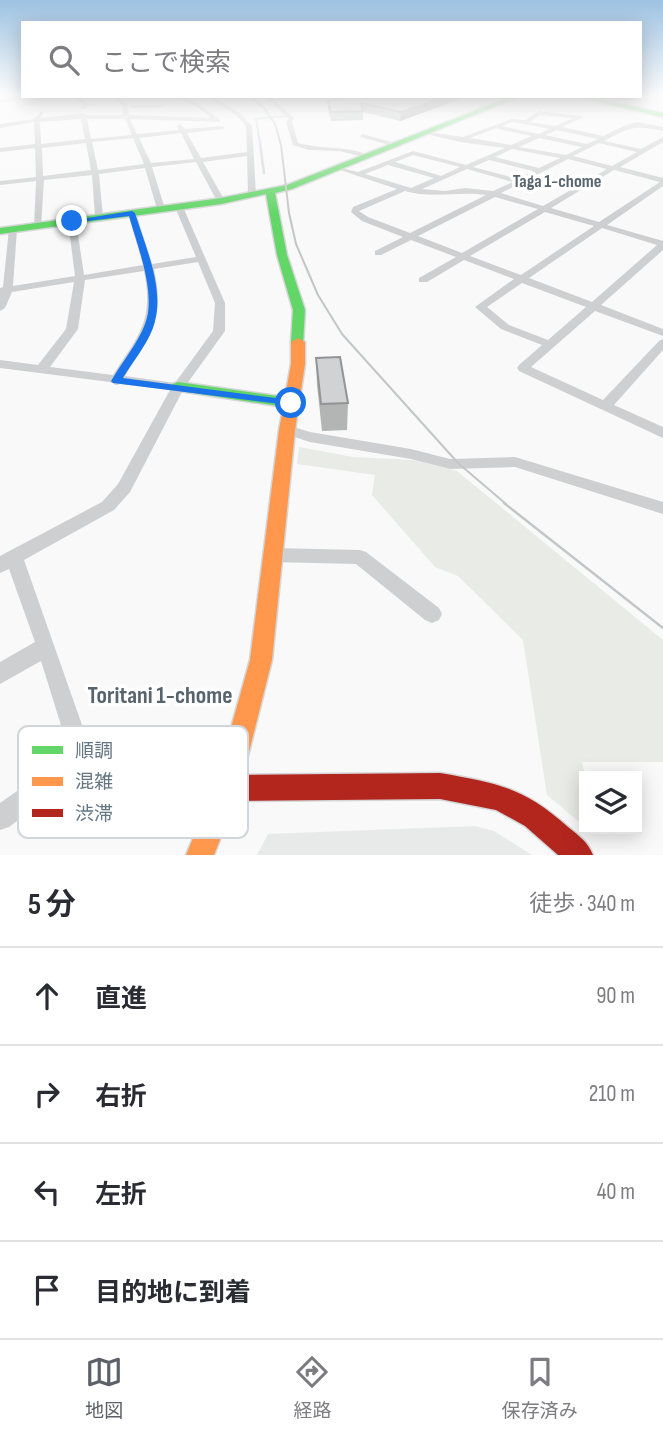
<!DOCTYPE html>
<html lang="ja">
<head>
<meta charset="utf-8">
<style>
	:root { --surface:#fff; --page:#f2f2f3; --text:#2b2b33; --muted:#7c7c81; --line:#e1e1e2; --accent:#5c6169 }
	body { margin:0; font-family:"Sofia Sans Condensed","Noto Sans JP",sans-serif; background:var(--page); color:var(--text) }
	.controls { position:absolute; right:21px; bottom:21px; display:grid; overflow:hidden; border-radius:0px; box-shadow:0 4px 18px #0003 }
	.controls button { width:63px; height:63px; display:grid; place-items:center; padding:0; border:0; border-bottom:2px solid var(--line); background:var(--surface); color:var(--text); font:35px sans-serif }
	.stop { position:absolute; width:21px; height:21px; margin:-16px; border:5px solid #1a73e8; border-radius:50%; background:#fff }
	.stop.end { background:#1a73e8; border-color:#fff; box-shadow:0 2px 7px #0008 }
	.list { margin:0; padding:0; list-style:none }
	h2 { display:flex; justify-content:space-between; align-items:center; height:91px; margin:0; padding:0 28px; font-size:30px }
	h2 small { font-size:23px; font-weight:400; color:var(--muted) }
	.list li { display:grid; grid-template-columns:46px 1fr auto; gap:21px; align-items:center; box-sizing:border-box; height:98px; padding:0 28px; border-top:2px solid var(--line) }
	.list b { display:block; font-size:26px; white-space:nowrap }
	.list em { font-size:23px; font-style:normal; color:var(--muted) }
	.icon { flex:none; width:38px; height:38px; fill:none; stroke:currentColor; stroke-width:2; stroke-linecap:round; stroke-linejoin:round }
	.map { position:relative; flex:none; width:663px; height:855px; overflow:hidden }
	.search { position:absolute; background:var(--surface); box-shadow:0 4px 18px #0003; left:21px; right:21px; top:21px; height:77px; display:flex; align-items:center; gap:18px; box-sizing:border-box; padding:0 24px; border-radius:0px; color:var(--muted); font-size:26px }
	.sheet { height:483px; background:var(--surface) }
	nav { display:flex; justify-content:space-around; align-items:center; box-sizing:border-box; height:98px; border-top:2px solid var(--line); background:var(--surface); font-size:19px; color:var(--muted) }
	nav a { display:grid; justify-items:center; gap:4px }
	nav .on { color:var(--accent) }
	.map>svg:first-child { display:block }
</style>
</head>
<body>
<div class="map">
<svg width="663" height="855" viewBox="0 0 663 855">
	<rect width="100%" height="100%" fill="#f9f9f9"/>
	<path fill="#e8e9e9" d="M 475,826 L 494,831 L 532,855 L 257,855 L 268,834 Z"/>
	<path fill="#e8ebe6" d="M 299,447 L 353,457 L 414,460 L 457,471 L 663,640 L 663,762 L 582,762 L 585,776 L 584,826 L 547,795 L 523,640 L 458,576 L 435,567 L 372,495 L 375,475 L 297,464 Z"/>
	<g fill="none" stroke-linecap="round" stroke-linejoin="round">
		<path stroke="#ced6d9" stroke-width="2" d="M 260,144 L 256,119 L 286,116"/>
		<path stroke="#ced6d9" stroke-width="2.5" d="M 260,143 L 264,173"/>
		<g stroke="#d5d6d7" stroke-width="3">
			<path id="fast" d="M 512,96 L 521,96 L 292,189 L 275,193 L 287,255 L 305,310 L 303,345 L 298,346 L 291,342 L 293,310 L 277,255 L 266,194 L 221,204 L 0,234 L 0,228 L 221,198 L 287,185 Z
				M 574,96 L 586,96 L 663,113 L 663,117 Z
				M 178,382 L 291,398 L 299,403 L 291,408 L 173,390 L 171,387 L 173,384 Z"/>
		</g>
		<g stroke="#d5d6d7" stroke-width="3">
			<path id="slow" d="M 298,338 L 305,342 L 305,364 L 295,430 L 272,660 L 240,788 L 214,855 L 186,855 L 214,788 L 250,660 L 279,430 L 291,364 L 291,342 Z"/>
		</g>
		<g stroke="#d5d6d7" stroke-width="3">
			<path id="jam" d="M 440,773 C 497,783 523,787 568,827 C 579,836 588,842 593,855 L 558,855 L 525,826 L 496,810 L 440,799 L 227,801 L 218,797 L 214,788 L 218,779 L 227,775 Z"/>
		</g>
		<path fill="#cecfd0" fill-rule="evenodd" d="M 23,96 L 35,96 L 0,103 L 0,99 Z
			M 70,96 L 76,96 L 89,104 L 85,109 L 81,109 L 83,104 Z
			M 109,96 L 115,96 L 127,103 L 129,115 L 211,118 L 195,105 L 166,96 C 188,96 203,106 220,120 L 220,122 L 130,119 L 137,134 L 179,130 L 177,126 L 180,124 L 185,129 L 225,126 L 223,129 L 187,133 L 201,158 L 247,152 L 246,126 L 236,115 L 205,96 L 211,96 L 240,113 L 252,126 L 256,194 L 252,196 L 248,194 L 247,156 L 203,162 L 225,201 L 221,203 L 217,201 L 196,162 L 152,167 L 165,209 L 161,211 L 157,209 L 145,168 L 99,174 L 103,217 L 99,219 L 95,217 L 92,175 L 44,180 L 41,226 L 34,228 L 36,181 L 0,185 L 0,181 L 36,177 L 35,148 L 0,152 L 0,148 L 35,144 L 34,122 L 0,128 L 0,124 L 34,119 L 41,111 L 44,113 L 40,118 L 83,113 L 86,115 L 123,115 L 122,105 ZM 81,119 L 85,139 L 41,144 L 40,122 ZM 87,119 L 125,119 L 132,135 L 91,139 ZM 181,133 L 194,159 L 151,163 L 139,138 ZM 133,138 L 144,164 L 98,170 L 92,142 ZM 86,143 L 91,170 L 43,176 L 42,148 Z
			M 265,96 L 270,96 L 294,118 L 292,122 L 298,143 C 322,150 348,145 370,156 L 367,158 L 340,151 L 309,150 L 293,145 L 286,122 L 289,119 Z
			M 132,105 L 162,105 L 165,107 L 130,108 Z
			M 539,111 L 582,116 L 582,118 L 562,127 L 603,136 L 626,125 L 637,122 L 663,127 L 663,131 C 633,125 631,127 604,141 L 641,149 L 663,137 L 663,142 L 620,167 L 663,178 L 663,186 L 607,225 L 663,241 L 663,250 L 601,305 L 663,329 L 663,336 L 595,311 L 531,367 L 603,400 L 659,341 L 663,339 L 663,350 L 614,405 L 663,427 L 663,438 L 519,371 L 517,368 L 519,365 L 542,345 L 501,329 L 475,307 L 514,279 L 464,260 L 427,282 L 419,282 L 419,278 L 456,257 L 411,240 L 381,255 L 375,255 L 375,251 L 403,237 L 362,221 L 351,212 L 353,207 L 397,189 L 337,169 L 337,167 L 358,172 L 413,151 L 466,165 L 505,148 L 460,142 L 422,133 L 422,131 L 463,137 L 511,119 L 525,120 ZM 540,115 L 573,118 L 555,126 L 530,122 ZM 513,122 L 550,129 L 538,134 L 502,126 ZM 496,128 L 498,129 L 532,136 L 511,145 L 470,138 ZM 557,130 L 598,139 L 587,144 L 545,135 ZM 539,138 L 582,147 L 566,155 L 519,147 ZM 599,143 L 637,152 L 612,166 L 573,156 ZM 512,149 L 560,158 L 539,168 L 495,157 ZM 413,155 L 460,167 L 441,176 L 395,162 ZM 568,159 L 607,169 L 543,206 L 501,193 ZM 489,160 L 533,171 L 519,179 L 473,167 ZM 388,165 L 434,178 L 411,188 L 365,174 ZM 467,169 L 513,182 L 493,191 L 465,188 L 445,191 L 422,189 ZM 614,170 L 660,182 L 599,222 L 551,208 ZM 405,191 C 431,199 459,191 486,195 L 410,233 L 368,217 L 359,211 ZM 495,197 L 538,209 L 462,253 L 418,236 ZM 545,212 L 594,226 L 521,275 L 470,256 ZM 602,228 L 657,245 L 592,302 L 529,278 ZM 522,283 L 586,307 L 548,340 L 509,325 L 487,307 Z
			M 362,134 L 399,144 L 400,145 L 397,147 L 360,137 Z
			M 179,205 L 183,207 L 225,303 L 225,331 L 184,388 L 130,492 L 114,510 L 24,560 L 94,759 L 91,767 L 9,827 L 0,830 L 0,803 L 70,754 L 41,661 L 0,684 L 0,662 L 35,642 L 9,569 L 0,573 L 0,556 L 102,502 L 118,484 L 170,390 L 121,384 L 116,385 L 110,382 L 0,368 L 0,360 L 38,365 L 66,329 L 74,282 L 12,292 L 5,308 L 0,311 L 0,288 L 3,287 L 9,229 L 13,226 L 17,229 L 13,286 L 75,276 L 68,221 L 72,218 L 76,221 L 84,275 L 143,265 L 128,213 L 132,211 L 136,213 L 152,264 L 196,257 L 175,207 ZM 198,262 L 215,303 L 213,331 L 175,383 L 125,376 C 151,334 165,321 154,269 ZM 144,271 C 154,321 139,335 113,375 L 50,367 L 78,329 L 85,280 Z
			M 287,425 L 310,432 L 411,449 L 450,459 L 515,457 L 663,502 L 663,514 L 515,467 L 450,469 L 411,459 L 310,442 L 282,433 L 280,430 Z
			M 272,548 L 360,550 L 366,552 L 439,608 L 442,614 L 439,620 L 432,623 L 425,620 L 356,564 L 272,562 L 266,560 L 263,555 L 266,550 Z"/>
		<use href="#fast" fill="#63d668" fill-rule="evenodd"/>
		<use href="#slow" fill="#ff974d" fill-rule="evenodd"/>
		<use href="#jam" fill="#b3261e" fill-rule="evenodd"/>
		<path stroke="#c3c5c6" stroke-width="2" d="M 250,96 L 264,108 L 275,124 L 281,145 L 289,213 L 296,244 L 318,295 L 342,334 L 458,463 L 506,504"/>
		<path stroke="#c3c5c6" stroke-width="2.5" d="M 504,503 L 663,628"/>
	</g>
	<path fill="#b3b5b5" d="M 330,96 L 469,96 L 400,121 L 363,112 L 363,120 L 331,121 L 328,110 L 328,101 L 339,98 Z
		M 316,358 L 348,403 L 347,430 L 322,431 L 317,385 Z"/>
	<path fill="#929394" d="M 447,96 L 469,96 L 400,121 L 401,112 Z"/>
	<path fill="#d0d2d3" stroke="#929394" stroke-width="2" d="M 346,96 L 447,96 L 401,112 L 361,103 L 363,111 L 331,112 L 328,101 Z
		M 340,357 L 348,403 L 321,404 L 316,358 Z"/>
	<linearGradient id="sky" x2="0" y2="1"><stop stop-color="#9dc2e2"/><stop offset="0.44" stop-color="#fcfcfc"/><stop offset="1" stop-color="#fcfcfc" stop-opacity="0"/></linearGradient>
	<rect width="663" height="215" fill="url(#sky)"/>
	<path fill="#1a73e8" d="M 132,211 L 135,213 C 145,246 164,286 155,321 C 151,340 133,361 123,378 L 291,400 L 295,401 L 295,406 L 113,383 L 111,381 C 122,362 138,343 145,324 C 157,294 137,245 129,216 L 72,223 L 68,221 Z"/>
	<g text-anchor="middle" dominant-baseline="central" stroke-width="7" stroke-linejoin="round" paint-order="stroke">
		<g font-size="18" font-weight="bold" fill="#57646e" stroke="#fff">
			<text x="557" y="181">Taga 1-chome</text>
		</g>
		<g font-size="24" font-weight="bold" fill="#57646e" stroke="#fff">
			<text x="160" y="695">Toritani 1-chome</text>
		</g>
	</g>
	<rect x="18" y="726" width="230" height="112" rx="10" fill="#fff" stroke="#d1d6da" stroke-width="2"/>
	<rect x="32" y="746" width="31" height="8" fill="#63d668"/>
	<rect x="32" y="777" width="31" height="9" fill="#ff974d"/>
	<rect x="32" y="809" width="31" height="8" fill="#b3261e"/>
	<g font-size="19" fill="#657683">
		<text x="75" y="757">順調</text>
		<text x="75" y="788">混雑</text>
		<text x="75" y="820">渋滞</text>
	</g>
</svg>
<div class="controls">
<button><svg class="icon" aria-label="layers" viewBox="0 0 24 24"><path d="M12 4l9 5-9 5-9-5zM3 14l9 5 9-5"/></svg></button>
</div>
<div class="stop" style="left:291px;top:403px"></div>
<div class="stop end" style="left:72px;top:221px"></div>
<div class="search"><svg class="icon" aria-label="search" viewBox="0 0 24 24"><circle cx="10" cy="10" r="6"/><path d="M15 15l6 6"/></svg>ここで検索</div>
</div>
<section class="sheet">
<h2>5 分<small>徒歩 · 340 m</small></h2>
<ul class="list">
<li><svg class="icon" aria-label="ahead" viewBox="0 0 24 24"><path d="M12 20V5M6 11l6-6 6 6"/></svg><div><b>直進</b></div><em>90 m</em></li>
<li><svg class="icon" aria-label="right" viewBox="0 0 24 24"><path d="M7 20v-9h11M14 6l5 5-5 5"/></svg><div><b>右折</b></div><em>210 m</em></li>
<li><svg class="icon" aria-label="left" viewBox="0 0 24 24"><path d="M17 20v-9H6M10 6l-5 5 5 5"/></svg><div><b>左折</b></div><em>40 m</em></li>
<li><svg class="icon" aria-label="arrive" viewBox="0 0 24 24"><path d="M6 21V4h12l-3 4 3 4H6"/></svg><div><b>目的地に到着</b></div></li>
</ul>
</section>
<nav>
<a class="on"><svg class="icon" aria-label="map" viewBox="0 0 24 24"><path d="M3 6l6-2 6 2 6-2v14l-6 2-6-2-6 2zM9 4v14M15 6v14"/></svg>地図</a>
<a><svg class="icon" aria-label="directions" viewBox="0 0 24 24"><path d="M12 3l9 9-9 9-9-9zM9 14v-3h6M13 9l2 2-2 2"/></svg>経路</a>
<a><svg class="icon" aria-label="saved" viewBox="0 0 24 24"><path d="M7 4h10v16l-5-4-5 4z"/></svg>保存済み</a>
</nav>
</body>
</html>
